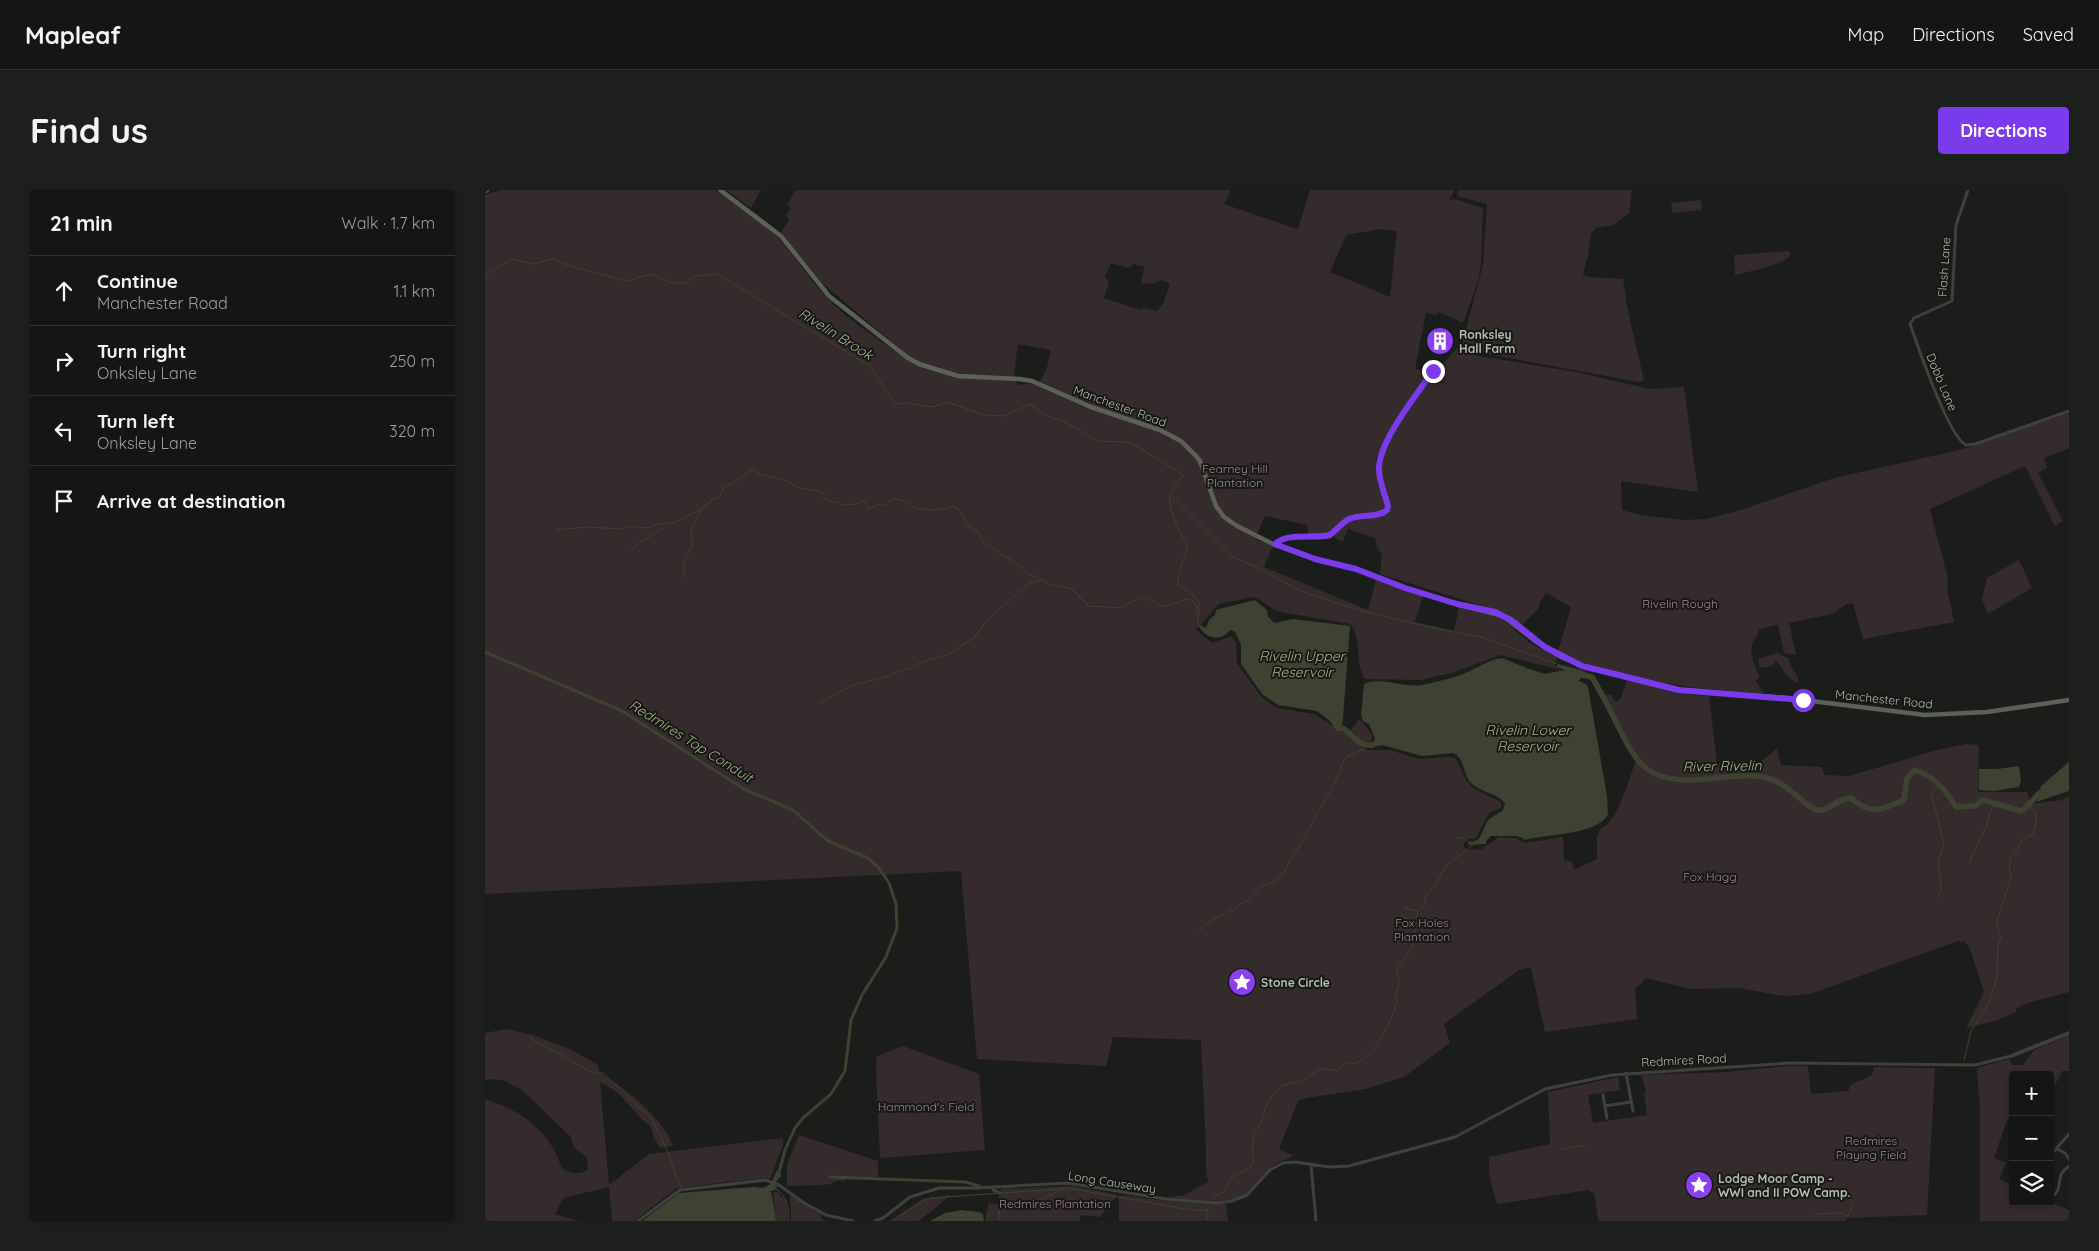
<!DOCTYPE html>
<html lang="en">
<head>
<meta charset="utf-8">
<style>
	:root { --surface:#141614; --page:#1d1f1d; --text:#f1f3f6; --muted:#9d9fa0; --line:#333534; --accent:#7c3aed }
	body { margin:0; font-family:Quicksand,sans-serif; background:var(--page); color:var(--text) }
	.controls { position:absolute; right:15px; bottom:15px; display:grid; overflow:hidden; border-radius:5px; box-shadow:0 1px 4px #0004 }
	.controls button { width:45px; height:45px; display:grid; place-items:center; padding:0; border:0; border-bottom:1px solid var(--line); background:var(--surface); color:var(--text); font:25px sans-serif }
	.stop { position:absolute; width:15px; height:15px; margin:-11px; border:4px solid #7c3aed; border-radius:50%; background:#fff }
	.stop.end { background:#7c3aed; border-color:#fff; box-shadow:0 1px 5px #0008 }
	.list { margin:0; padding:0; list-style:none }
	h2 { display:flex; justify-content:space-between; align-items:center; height:65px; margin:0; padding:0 20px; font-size:21px }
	h2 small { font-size:16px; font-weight:400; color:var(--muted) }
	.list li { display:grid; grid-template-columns:32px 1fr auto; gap:15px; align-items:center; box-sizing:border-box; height:70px; padding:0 20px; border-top:1px solid var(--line) }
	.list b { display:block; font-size:19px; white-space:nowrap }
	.list p { margin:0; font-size:16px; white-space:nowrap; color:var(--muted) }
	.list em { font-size:16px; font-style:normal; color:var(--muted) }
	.icon { flex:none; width:28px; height:28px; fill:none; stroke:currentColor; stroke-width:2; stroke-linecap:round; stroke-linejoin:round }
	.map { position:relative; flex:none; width:1584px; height:1031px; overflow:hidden; border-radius:5px }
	header { display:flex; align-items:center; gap:30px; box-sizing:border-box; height:70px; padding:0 25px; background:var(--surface); border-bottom:1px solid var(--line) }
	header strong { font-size:24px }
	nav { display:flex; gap:28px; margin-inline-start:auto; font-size:18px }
	.intro { display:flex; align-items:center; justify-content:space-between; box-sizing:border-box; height:120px; padding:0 30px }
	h1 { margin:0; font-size:35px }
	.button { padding:12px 22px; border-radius:5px; background:var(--accent); color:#fff; font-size:18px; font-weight:700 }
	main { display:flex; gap:30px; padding:0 30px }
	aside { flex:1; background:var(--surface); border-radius:5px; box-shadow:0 1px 4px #0004 }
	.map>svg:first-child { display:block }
</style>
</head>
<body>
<header>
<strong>Mapleaf</strong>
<nav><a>Map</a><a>Directions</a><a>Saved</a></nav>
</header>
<div class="intro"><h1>Find us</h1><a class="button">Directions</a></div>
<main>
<aside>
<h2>21 min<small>Walk · 1.7 km</small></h2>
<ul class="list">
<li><svg class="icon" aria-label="ahead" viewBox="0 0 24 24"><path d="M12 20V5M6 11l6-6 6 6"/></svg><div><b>Continue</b><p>Manchester Road</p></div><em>1.1 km</em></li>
<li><svg class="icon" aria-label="right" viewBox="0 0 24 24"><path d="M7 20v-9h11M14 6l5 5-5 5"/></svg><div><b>Turn right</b><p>Onksley Lane</p></div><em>250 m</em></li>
<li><svg class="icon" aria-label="left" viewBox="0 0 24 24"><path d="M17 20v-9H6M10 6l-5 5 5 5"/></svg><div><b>Turn left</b><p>Onksley Lane</p></div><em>320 m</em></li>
<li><svg class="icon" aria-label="arrive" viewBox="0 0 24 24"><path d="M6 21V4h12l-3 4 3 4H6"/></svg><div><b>Arrive at destination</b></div></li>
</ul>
</aside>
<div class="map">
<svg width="1584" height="1031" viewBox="0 0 1584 1031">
	<rect width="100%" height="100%" fill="#1b1d1b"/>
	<path fill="#362b2c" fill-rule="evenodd" d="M 16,0 L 229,0 C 249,10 284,37 299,54 C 315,74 329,96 348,114 C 366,131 389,146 409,161 L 413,157 L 337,93 L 296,42 L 304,30 L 301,25 L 306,18 L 302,15 L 311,0 L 746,0 L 739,14 L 812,39 L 813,39 L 825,0 L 970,0 L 964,10 L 969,9 L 998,18 C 997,36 997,53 996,72 C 995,92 985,112 979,131 L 976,132 L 954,122 L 950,125 L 941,123 L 930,179 L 944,182 L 902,247 L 891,269 L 893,295 L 898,304 L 902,306 C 900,296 894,287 895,277 C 898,245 952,179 974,156 L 993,166 L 1091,182 L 1164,199 L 1199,197 L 1213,302 L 1136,291 L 1137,320 L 1155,325 L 1198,330 L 1222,329 L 1259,319 L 1349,288 L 1479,259 L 1584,222 L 1584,258 L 1559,268 L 1562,278 L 1553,283 L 1578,331 L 1570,336 L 1540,276 L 1445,319 L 1463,389 L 1462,398 L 1469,432 L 1378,449 L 1368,413 L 1362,414 L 1347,424 L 1304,433 L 1311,465 L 1299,463 L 1293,435 L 1274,439 C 1274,446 1269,448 1267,454 C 1264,464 1271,477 1274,487 L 1271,491 L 1279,504 C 1209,498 1137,492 1073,462 L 1086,417 L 1061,403 L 1054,414 L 1054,418 L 1036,436 L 1020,423 L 895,384 L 897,364 L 892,358 L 890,348 L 863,339 L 858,351 L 853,350 L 846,343 L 838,345 L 823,344 L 822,335 L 780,326 L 770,349 L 788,356 L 779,377 L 883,420 L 891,390 L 938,406 L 930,432 L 969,441 L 974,417 L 1017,428 L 1045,453 L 1073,467 L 1069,475 L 1076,480 L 1016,465 L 966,483 L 935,490 L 880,489 C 869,472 878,449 865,434 L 791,421 L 775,410 L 768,407 L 734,414 L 711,440 L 727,453 L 746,446 L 751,452 L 752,473 L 777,508 L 792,518 L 829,524 L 862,545 L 874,529 L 887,544 L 887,551 L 878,557 L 881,560 L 905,560 L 934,569 L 965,567 L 971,569 L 981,590 L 989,599 L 1016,612 L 1016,618 L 1004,623 L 991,648 L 983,649 L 978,654 L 981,660 L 997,659 L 1014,647 L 1030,648 L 1040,653 L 1078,647 L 1079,670 L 1087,672 L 1089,680 L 1112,669 L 1112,648 L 1115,639 C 1133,632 1143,591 1150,573 L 1151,566 L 1120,504 L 1126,505 L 1131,512 L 1136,508 L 1142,490 L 1208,505 L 1224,506 L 1232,573 L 1277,571 L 1292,558 L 1296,575 L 1337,577 L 1339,585 L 1364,586 L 1452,560 L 1481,554 L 1494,555 L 1493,602 L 1542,602 L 1546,614 L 1577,610 L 1584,606 L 1584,802 L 1542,813 L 1532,818 L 1531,822 L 1513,830 L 1481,838 L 1499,802 L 1485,759 L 1480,752 L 1473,751 L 1325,804 L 1300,806 L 1253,798 L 1205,799 L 1161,788 L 1150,799 L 1152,829 L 1060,842 L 1046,777 L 1034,780 L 959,834 L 965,853 L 919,887 L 881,899 L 821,908 L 813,911 L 794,959 L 808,965 C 802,971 794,970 788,976 C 778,984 771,995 760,1004 C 744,1017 700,1008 680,1007 L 699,1005 L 723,992 L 721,980 L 721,959 L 716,850 L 628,847 L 621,876 L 492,869 L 476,681 L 0,704 L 0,5 ZM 896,39 L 912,41 L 905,107 L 845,82 L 861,45 ZM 626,73 L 644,78 L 649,74 L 659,77 L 656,94 L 671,93 L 677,90 L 685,94 L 678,114 L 672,121 L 658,118 L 655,120 L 619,108 L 624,92 L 620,87 ZM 533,154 L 566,160 L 562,178 L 555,192 L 532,195 L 529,185 Z
		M 241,0 L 276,0 L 266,18 Z
		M 974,0 L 1147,0 L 1144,23 L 1128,35 L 1111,38 L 1106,43 L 1103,68 L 1101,71 L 1098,85 L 1105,87 L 1138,89 L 1142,117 L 1159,190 L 1154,192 L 1003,164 L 977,154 L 998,75 L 1002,14 L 972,6 Z
		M 1216,10 L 1217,20 L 1187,23 L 1186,13 Z
		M 1304,61 L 1306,65 C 1298,75 1263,82 1250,85 L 1249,65 Z
		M 1534,370 L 1547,398 L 1503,424 L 1497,410 L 1502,388 Z
		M 1292,463 L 1303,468 C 1305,478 1313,483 1314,493 C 1301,490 1298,478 1291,470 L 1288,476 L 1275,478 L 1273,469 Z
		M 22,839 L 48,845 L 87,860 L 113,875 L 114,883 C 140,897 179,929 188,956 L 175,958 L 169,948 L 166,937 C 152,927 143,911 129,900 C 125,897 119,895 115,892 L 124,995 L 164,964 L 298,948 L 298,955 L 285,989 L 279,988 L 192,998 L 149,1031 L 127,1031 L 124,997 L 78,1008 L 70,1024 L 94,1031 L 0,1031 L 0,909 C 36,920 66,942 77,979 C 85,983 96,986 103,979 L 102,967 L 89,958 L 85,946 L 38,901 L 20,891 L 7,889 L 0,890 L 0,843 Z
		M 1584,846 L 1584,881 L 1577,881 L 1570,895 L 1565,892 L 1565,885 L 1552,885 L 1548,882 L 1547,885 L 1528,885 L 1528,922 L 1521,933 L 1509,968 L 1521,973 L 1514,989 L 1528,995 L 1528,1012 L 1565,1012 L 1584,1020 L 1584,1031 L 1495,1031 L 1495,921 L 1492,878 L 1524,869 L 1528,875 L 1538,875 L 1549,860 Z
		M 418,856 L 494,884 L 500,960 L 395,968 L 391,879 L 392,866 Z
		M 1304,876 L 1323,876 L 1326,904 L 1363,901 L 1366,895 L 1387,885 L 1389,877 L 1450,878 L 1442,1025 L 1362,1028 L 1361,1031 L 1113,1031 L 1110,1007 L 1108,1003 L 1103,1000 L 1014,1014 L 1011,1012 L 1004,982 L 1004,967 L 1065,954 L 1063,902 L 1133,887 L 1135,900 L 1103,905 L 1108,933 L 1162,925 L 1159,904 L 1161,901 L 1156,885 L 1242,882 Z
		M 314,945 L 393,971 L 393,987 L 369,988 L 364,987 L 358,992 L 353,990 L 346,994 L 338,995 L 302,996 L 302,974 Z
		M 589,996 L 629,1004 L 632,1006 L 615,1027 L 596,1025 L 594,1031 L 500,1031 L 504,1013 L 515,1015 L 516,999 Z
		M 288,1002 L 292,1002 L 301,1011 L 303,1031 L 291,1031 Z
		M 305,1005 L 335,1024 L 338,1030 L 342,1031 L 306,1031 Z
		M 466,1005 L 434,1031 L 404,1031 L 438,1009 Z
		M 638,1005 L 673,1010 L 741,1014 L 743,1031 L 634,1031 L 634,1007 Z"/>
	<path fill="#3e4230" d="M 770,410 L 782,420 L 783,427 L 790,433 L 808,429 L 865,436 L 857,541 L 852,541 L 844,530 L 832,521 L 793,515 L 777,504 L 756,474 L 756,454 L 750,442 L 745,440 C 735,453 720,448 713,435 L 715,435 L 721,438 L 724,430 L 730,425 L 731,420 L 734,419 Z
		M 1017,468 L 1044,479 L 1060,484 L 1080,480 L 1072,477 L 1072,474 L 1096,480 L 1104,484 L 1104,488 L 1095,488 L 1094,491 L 1101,494 L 1103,497 L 1122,606 L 1123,625 C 1111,645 1062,644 1039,650 L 1038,648 L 1031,646 L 1006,646 L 1001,651 L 1001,654 L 983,655 L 983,651 L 987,652 L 994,649 L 1003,630 L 1018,620 L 1020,614 C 1014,603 996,603 986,593 C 978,585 980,568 968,563 L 937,566 L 897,555 L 884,558 L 882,556 L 889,551 L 890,548 L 884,534 L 878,531 L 876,525 L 879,494 C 896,486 918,498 937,495 C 950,492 965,489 978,484 C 989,480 1007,468 1017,468 Z
		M 1584,572 L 1584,601 L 1551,612 L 1558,602 L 1555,597 Z
		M 1534,576 L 1536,591 L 1534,597 L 1509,601 L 1494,600 L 1494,579 L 1512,579 Z
		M 292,980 L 296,984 L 296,987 L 290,990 L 289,995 L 292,996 L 290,1000 L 285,1001 L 287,1005 L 291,1031 L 157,1031 L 194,1003 L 269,997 L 278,998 L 286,994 Z
		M 476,1020 L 494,1022 L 498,1024 L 499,1031 L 445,1031 L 460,1023 Z"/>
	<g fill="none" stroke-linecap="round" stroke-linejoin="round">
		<path stroke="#3e4230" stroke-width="1" d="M 0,85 L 27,69 L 48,74 L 68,69 L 85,76 L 141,91 L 167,84 L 187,93 L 200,93 L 211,86 L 232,84 L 385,176 L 410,214 L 421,213 L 448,217 L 463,212 L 499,225 L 519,226 L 545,214 L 560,225 L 582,233 L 612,251 L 645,252 L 698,285 C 694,291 689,296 686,302 C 680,316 696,344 703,356 L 693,386 L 693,395 L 707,404 L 714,412 L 713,435
			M 686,304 L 748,367 L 778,380 L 813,400 L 867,418 L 922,432 L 999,448 L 1072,474
			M 71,340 L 103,337 L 136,339 L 144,336 L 163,338 L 169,335 L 191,332 L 218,318 L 221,314 L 225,313 L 229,308 L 234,308 L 239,296 C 248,295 260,284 268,279 L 276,285 L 297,289 L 315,298 L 335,301 L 339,304 L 339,308 L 346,312 L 353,312 L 355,315 L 371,314 L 379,311 L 384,319 L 393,314 L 401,316 L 406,309 C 424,309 422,316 436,319 C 446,321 458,320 468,316 L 475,321 L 483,336 L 494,343 L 498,352 L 537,377 L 543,385 L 553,387 L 563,394 L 587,399 L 605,417 C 615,415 628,419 636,417 C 643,415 651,408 657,408 C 664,406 671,415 678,416 C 688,416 695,410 704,409 L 709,412 L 712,420
			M 146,361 C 154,350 170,346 180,335
			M 200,388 L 198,379 L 199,372 L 208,354 L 206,340 L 217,318
			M 334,514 L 365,496 L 404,486 L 412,482 L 426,478 L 434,473 L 464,464 L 490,447 L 501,431 L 544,393 L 557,390
			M 849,595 L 860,568 L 884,556
			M 835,619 L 847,599
			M 972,648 L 979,648 L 982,651
			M 1484,674 C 1489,661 1495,649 1501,637 C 1504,629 1504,623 1509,614
			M 1453,707 L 1456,698 L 1453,672 L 1459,653 L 1446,604 L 1456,595
			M 920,718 L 931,721
			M 917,727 L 928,730
			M 714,740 C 719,738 720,735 724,732 C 731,727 737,728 745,719 L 749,720 L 756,713 L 762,712 L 778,695 L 789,692 L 800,682 L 805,670 L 816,654 L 833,622
			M 45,848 L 108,883 L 118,883 L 167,929 L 181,958 L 196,998
			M 1479,870 L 1486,841 L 1504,813 L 1512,788 L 1513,754 L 1516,749 C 1515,744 1512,737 1512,732 C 1512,729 1524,693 1526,689 C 1521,659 1529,671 1537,650 L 1548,644 L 1551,633 L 1551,622 L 1544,616
			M 1076,959 L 1100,955
			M 291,999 C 303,1007 303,1018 304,1031
			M 727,1008 L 739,1002 L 747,987 L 765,978 L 769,971 L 767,964 L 769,943 L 776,933 L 782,913 L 793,899 L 798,895 L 817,891 L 835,879 L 854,880 L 860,872 L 871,874 C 896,858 902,837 913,811 L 910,806 C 911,803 915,795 914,791 C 914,787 911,785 912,780 C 915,770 926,765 929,750 C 932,737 926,724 940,715 L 940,707 L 950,695 L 961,676 L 989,654
			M 535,1015 L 546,1014 L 578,999
			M 1329,1024 L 1357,1023 L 1363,1027 L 1367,1016
			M 408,1031 L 436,1012 L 445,1008 L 576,999 L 588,999 L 706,1020 L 722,1020
			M 514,1031 L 515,1003
			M 722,1031 L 722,1020 L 725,1017"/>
		<path stroke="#3e4230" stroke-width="3" d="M 0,462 L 137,521 L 259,599 L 308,620 L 343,651 L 383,668 L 394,678 L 404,693 L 411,714 L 412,738 L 401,767 L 377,805 L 366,830 L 360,881 L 346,904 L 318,928 L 310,938 L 300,960 L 293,986 L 288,994
			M 345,987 L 397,989
			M 399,989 L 480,992 L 494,996
			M 508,1000 L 515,1003"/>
		<path stroke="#3e4230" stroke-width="5.5" d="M 1097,485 L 1107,487 C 1117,504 1126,521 1134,538 C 1152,574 1162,590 1205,590 C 1226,590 1248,584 1270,586 C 1290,587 1301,597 1316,609 C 1320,613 1326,619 1332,620 C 1344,622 1352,608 1366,608 C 1386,626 1397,620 1419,610 L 1422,588 L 1430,580 C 1450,587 1460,599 1471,617 L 1490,616 L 1498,610 L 1536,621 C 1547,614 1551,603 1563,597
			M 859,539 C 868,546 875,557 888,555"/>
		<path stroke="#3e423c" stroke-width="3" d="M 1483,0 L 1471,35 L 1467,111 L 1429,128 L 1425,134 C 1432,154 1464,248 1481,255 L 1490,254 L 1584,221
			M 790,355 C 803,341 829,350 845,345 C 851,340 856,333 864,329 C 876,324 894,328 902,320 L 903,316 C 900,304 894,291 894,279 C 894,252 933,202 949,181
			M 1141,883 L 1148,921
			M 1118,905 L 1122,928
			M 1120,916 L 1146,912
			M 1572,959 L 1580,963 L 1584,969
			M 1565,966 L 1584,944
			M 1527,970 L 1528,970
			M 826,975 L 831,1031
			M 1565,1006 C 1576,1004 1573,993 1576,985 C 1577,981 1581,979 1584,976
			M 153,1031 L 195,1000 L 280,990 L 294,995 L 319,1013 L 341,1025 L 368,1031
			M 390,1031 L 398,1028 L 425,1007 L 454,998 L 492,998 L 583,993 L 681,1009 L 732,1013 L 747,1011 L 762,1005 L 785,980 L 798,973 L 810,972 L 844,977 L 864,976 L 970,947 L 1060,899 L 1127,885 L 1305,873 L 1490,875 L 1526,866"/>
		<path stroke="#3e423c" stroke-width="4" d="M 1526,866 L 1584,843"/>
		<path stroke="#5c6158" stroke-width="4.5" d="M 235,0 L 296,46 L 344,106 L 423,168 L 434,174 L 473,186 L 534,189 L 547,191 L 606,217 L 675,240 L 696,251 L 710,265 L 715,271 L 731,316 L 739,327 L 752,336 L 790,355 L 830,369 L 871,379 L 920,398 L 972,414 L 1018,426 L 1050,451 L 1076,467 L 1097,476 L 1194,500 L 1302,508 L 1440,525 L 1502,522 L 1584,510
			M 0,1 L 2,0"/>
	</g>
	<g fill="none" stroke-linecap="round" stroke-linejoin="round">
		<path stroke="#7c3aed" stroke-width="6" d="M 948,181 C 933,203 893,252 894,279 C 894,292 900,304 903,316 L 902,320 C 894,328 875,324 864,329 C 857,333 851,340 845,345 C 830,349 802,342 790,354 L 830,369 L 871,379 L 920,398 L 972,414 L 1010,422 L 1026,430 L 1060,457 L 1097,476 L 1194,500 L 1318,510"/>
	</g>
	<defs>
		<g id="building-disc" transform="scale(1.4375)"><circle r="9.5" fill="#8b3ef2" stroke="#161816"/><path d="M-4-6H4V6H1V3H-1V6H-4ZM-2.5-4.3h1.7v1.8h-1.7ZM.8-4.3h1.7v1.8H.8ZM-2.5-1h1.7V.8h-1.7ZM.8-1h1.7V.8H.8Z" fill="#fff"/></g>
		<g id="sight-disc" transform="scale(1.4375)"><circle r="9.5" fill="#8b3ef2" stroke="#161816"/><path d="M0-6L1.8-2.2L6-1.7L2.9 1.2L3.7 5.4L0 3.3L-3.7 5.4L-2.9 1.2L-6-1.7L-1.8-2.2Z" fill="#fff"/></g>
	</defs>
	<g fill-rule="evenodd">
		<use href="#building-disc" x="955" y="151"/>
		<use href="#sight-disc" x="757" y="792"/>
		<use href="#sight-disc" x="1214" y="995"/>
	</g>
	<g text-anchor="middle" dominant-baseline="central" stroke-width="4" stroke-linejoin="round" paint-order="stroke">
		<g font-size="12" fill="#b6bcae" stroke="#161816">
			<text transform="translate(1459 77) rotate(-86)">Flash Lane</text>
			<text transform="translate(1457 192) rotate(67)">Dobb Lane</text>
			<text transform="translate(635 216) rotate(20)">Manchester Road</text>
			<text transform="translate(1399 509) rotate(6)">Manchester Road</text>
			<text transform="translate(1199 870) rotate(-3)">Redmires Road</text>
			<text transform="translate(627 992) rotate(9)">Long Causeway</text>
		</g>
		<g font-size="12" font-weight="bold" fill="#b6bcae" stroke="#161816" text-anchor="start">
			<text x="974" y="144">Ronksley<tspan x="974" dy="14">Hall Farm</tspan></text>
			<text x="776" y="792">Stone Circle</text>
			<text x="1233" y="988">Lodge Moor Camp -<tspan x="1233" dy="14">WWI and II POW Camp.</tspan></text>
		</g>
		<g font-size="12" fill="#a7858b" stroke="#161816">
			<text x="750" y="278">Fearney Hill<tspan x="750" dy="14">Plantation</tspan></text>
			<text x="1195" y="413">Rivelin Rough</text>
			<text x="1225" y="686">Fox Hagg</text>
			<text x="937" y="732">Fox Holes<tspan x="937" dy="14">Plantation</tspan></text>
			<text x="441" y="916">Hammond's Field</text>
			<text x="1386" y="950">Redmires<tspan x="1386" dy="14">Playing Field</tspan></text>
			<text x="570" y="1013">Redmires Plantation</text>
		</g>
		<g font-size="14" font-style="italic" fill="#abb786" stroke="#161816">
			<text transform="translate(351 144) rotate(32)">Rivelin Brook</text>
			<text x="817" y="466">Rivelin Upper<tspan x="817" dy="16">Reservoir</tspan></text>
			<text x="1043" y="540">Rivelin Lower<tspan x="1043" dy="16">Reservoir</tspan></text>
			<text transform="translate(206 551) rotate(32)">Redmires Top Conduit</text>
			<text transform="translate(1237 576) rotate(-1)">River Rivelin</text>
		</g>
	</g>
</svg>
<div class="controls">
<button>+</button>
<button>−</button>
<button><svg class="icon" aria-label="layers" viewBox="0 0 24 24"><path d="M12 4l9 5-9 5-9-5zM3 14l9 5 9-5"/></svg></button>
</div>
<div class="stop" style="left:1318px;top:510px"></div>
<div class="stop end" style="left:948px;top:181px"></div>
</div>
</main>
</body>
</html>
